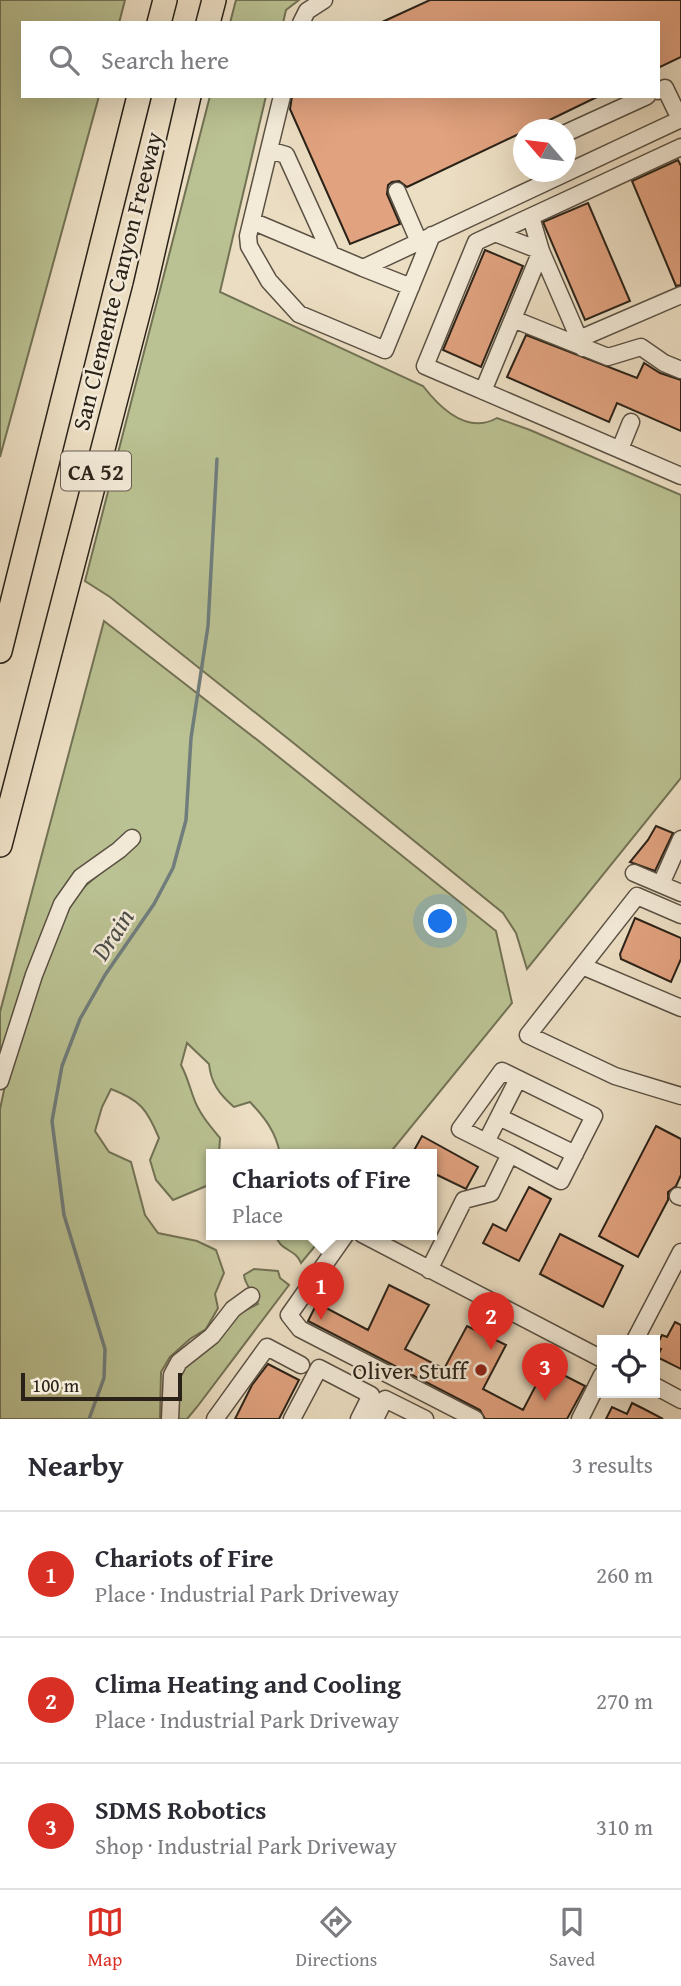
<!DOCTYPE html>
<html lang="en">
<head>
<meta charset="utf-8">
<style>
	:root { --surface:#fff; --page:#f2f2f3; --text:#2b2b33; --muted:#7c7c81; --line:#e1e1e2; --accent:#d93025 }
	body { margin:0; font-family:"Gentium Book Plus",serif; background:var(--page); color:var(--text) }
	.controls { position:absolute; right:21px; bottom:21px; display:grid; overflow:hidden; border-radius:0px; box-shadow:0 7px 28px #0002 }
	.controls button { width:63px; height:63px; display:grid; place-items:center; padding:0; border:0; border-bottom:2px solid var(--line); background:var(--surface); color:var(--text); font:35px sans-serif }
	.compass { position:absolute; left:513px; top:119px; width:63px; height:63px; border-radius:50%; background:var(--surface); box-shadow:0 7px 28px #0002; rotate:298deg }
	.scale { position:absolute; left:21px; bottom:18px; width:161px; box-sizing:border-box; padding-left:7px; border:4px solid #2a2218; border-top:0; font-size:19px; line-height:24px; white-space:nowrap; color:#2a2218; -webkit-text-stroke:5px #f3ead8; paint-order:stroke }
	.you { position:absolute; left:441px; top:922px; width:24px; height:24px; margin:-18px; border:5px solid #fff; border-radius:50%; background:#1a73e8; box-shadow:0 0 0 10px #1a73e833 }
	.badge { display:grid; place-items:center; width:46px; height:46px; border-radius:50%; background:var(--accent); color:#fff; font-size:23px; font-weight:700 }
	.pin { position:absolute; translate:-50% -58px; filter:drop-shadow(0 2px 4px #0008) }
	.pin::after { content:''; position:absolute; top:37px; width:24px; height:21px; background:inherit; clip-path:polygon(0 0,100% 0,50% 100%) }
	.popup { position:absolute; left:206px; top:1149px; width:231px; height:91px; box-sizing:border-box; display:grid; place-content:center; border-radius:0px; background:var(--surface); filter:drop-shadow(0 2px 5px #0005); font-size:23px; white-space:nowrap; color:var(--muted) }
	.popup b { font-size:26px; color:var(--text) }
	.popup::after { content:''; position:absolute; left:50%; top:100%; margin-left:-14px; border:14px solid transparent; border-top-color:var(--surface) }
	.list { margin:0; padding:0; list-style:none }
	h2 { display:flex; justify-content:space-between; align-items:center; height:91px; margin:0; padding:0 28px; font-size:30px }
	h2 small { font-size:23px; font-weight:400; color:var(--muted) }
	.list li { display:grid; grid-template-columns:46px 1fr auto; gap:21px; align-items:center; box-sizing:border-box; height:126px; padding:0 28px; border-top:2px solid var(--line) }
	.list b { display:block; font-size:26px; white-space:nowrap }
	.list p { margin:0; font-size:23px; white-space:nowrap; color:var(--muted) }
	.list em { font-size:23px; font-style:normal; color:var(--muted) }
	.icon { flex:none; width:38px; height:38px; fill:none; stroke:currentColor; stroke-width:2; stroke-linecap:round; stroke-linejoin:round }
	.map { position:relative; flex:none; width:681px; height:1419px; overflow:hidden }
	.search { position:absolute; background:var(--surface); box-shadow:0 7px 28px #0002; left:21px; right:21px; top:21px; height:77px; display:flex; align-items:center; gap:18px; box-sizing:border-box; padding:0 24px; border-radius:0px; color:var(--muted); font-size:26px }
	.sheet { height:469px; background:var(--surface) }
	nav { display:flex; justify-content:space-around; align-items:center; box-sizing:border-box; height:98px; border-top:2px solid var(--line); background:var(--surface); font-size:19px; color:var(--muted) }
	nav a { display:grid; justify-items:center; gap:4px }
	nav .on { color:var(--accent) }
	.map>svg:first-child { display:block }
</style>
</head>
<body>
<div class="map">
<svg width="681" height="1419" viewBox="0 0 681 1419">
	<rect width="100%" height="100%" fill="#ecdec3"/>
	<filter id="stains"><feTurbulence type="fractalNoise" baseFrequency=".00286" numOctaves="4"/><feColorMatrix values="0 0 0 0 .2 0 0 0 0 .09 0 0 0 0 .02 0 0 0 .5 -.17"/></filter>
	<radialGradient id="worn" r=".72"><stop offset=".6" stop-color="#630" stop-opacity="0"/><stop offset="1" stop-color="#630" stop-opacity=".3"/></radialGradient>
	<path fill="#bac192" stroke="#727255" stroke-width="2" d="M 0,0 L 125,0 L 119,23 L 23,23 L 23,96 L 99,96 L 0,457 Z
		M 236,0 L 299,0 L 286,10 L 283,23 L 230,23 Z
		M 210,96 L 266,96 L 220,292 L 423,386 C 440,408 467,435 497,418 L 530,430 L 681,495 L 681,778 L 527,969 L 516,933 L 503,913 L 296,745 L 110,597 L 85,581 Z
		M 104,621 L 260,742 L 496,931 L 512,1003 L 389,1154 L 280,1154 C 276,1132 265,1118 250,1102 L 234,1107 C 219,1094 211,1083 209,1064 L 187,1043 L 181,1065 C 187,1076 189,1085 193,1096 C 198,1112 210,1126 220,1138 L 219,1154 L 211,1154 L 211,1184 L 173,1200 L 156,1180 L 150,1160 L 159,1138 C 147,1109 140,1100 111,1089 L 102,1107 L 95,1131 L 109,1152 L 131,1162 L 145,1215 L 158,1233 L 197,1241 L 216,1250 L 224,1273 L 215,1294 L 218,1308 L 206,1329 L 190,1339 L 170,1357 L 161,1372 L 160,1419 L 0,1419 L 0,1109 L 10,1062 L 56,936 L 76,894 L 134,844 L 83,872 L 0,1065 L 0,1012 Z
		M 275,1234 L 325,1234 L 301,1263 C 295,1248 280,1252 275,1234 Z
		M 254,1269 L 278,1271 L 280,1278 L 289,1285 L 197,1407 L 187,1419 L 177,1419 L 179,1372 L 238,1314 L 258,1304 C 255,1292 245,1287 244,1275 Z"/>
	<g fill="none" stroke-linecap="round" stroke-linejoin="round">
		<path stroke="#707d7c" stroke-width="3.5" d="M 89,1419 L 104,1378 L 105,1349 L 64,1215 L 52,1121 L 62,1066 L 80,1019 L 105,975 L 154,904 L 173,868 L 186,820 L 191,738 L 208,626 L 217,459"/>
	</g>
	<path fill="#e1a27f" stroke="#2a2218" stroke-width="2" d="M 430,0 L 681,0 L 681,57 L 658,68 L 658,23 L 380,23 Z
		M 292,96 L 599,96 L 529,130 L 523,130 L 523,132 L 407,187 L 399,181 L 392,182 L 388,185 L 387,194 L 400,224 L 350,244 L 290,109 Z
		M 678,160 L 681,166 L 681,285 L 676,286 L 632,181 Z
		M 588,203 L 630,301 L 585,320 L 543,222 Z
		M 485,250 L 523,266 L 481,367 L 443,350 Z
		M 526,335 L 637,378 L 644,363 L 660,373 L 681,380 L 681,431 L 617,403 L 609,422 L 507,377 Z
		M 656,826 L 673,833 L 655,871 L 630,862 L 648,840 Z
		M 635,918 L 681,938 L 681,959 L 671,982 L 621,959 L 620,954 Z
		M 656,1126 L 681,1139 L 681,1175 L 676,1186 L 668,1192 L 668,1200 L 638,1257 L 599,1236 Z
		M 422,1136 L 478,1167 L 466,1189 L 431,1172 L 431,1154 L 412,1154 Z
		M 529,1187 L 551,1199 L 519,1261 L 483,1243 L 493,1224 L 506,1231 Z
		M 560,1234 L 623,1266 L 603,1307 L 540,1274 Z
		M 389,1285 L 429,1305 L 405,1349 L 444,1369 L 467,1326 L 506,1345 L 483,1389 L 523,1410 L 546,1366 L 585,1386 L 567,1419 L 485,1419 L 480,1410 L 308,1321 L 317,1303 L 368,1330 Z
		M 675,1322 L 681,1325 L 681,1369 L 657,1357 L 661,1349 L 656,1347 L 662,1335 L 667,1337 Z
		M 268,1364 L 299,1380 L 279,1419 L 235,1419 L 252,1385 Z
		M 632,1403 L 646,1410 L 663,1419 L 606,1419 L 612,1407 L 627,1414 Z"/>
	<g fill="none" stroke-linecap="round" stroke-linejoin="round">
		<g stroke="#5a5143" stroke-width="19">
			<path id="minor" d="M 301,23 L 307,11 L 324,0
				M 658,91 L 665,88 L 680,119
				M 282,96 L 248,236 L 249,246 L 269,281 L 299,314 L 385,350 L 432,235
				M 566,133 L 647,96
				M 681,147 L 476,242 L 425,366 L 681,476
				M 269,150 L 286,155 L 331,254
				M 397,191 L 419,242
				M 531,217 L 541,251 L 583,348
				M 252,221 L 363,268 L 681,119
				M 363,268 L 411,287
				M 513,319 L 608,357 L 641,347 L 664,363 L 681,370
				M 579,339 L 681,295
				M 483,391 L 541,251 L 495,233
				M 620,449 L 631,422
				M 634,873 L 681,893
				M 661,884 L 681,839
				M 681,915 L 637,896 L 528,1035 L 615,1076 L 681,1096
				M 582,966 L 681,1008
				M 0,1081 L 34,975 L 62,904 L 81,877 L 119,850 L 132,838
				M 499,1117 L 575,1154
				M 486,1142 L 518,1079
				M 678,1196 L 681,1197
				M 346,1234 L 289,1315 L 300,1329 L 475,1419
				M 362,1234 L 602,1359
				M 429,1270 L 464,1200 L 491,1193 L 510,1154 L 561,1181 L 594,1116 L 502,1071 L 460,1129 L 510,1154
				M 635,1340 L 681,1252
				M 655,1386 L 681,1400
				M 170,1419 L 172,1375 L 179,1362 L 212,1336 L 233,1309 L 251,1296
				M 215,1419 L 267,1347 L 301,1365
				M 292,1419 L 319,1368 L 371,1395 L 359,1419
				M 375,1419 L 385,1399 L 425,1419
				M 580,1419 L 602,1375"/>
		</g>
		<g stroke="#2a2218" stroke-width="26">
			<path id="highway" d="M 159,23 L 165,0
				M 208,23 L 214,0
				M 0,651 L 139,96
				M 0,845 L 145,287 L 189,96"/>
		</g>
		<use href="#minor" stroke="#f3ead8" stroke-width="16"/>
		<use href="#highway" stroke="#ecdec3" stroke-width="23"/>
	</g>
	<circle fill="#8f2418" stroke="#f3ead8" stroke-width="2.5" cx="481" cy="1370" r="7"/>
	<g text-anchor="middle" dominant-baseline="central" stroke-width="5" stroke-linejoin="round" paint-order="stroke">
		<rect fill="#f3ead8" stroke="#665e52" stroke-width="2" x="61" y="451.5" width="70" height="39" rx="5"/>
		<g font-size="23" font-weight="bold" fill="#2a2218">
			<text x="96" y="471">CA 52</text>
		</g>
		<g font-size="24" fill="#2a2218" stroke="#f3ead8">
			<text transform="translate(117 281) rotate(-76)">San Clemente Canyon Freeway</text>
		</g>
		<g font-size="24" fill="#2a2218" stroke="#f3ead8" text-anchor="end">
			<text x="467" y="1370">Oliver Stuff</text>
		</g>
		<g font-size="26" font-style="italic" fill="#4d4f4a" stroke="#f3ead8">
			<text transform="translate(112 934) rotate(-57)">Drain</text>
		</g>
	</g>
	<rect width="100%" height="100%" filter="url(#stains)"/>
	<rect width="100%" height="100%" fill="url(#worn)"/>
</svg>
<div class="controls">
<button><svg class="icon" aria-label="locate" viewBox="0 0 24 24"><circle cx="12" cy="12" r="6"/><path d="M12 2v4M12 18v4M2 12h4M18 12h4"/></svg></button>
</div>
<svg class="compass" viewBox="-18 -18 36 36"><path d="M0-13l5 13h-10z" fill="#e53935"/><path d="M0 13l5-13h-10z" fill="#7c7c81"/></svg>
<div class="scale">100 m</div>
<div class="you"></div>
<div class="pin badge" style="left:321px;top:1320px">1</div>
<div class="popup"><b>Chariots of Fire</b>Place</div>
<div class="pin badge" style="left:491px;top:1350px">2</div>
<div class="pin badge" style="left:545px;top:1401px">3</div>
<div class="search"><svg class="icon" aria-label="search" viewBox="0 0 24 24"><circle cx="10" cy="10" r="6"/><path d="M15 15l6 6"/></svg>Search here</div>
</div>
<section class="sheet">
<h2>Nearby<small>3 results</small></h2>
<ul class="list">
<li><span class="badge">1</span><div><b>Chariots of Fire</b><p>Place · Industrial Park Driveway</p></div><em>260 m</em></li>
<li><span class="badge">2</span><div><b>Clima Heating and Cooling</b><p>Place · Industrial Park Driveway</p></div><em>270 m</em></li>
<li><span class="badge">3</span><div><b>SDMS Robotics</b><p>Shop · Industrial Park Driveway</p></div><em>310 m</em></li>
</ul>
</section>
<nav>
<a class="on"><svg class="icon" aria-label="map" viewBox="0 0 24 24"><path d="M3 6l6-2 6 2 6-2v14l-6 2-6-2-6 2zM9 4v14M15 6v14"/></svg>Map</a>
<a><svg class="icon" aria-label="directions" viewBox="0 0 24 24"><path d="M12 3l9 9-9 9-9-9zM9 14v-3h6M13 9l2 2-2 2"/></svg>Directions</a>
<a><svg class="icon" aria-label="saved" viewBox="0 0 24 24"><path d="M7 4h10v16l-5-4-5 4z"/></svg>Saved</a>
</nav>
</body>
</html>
